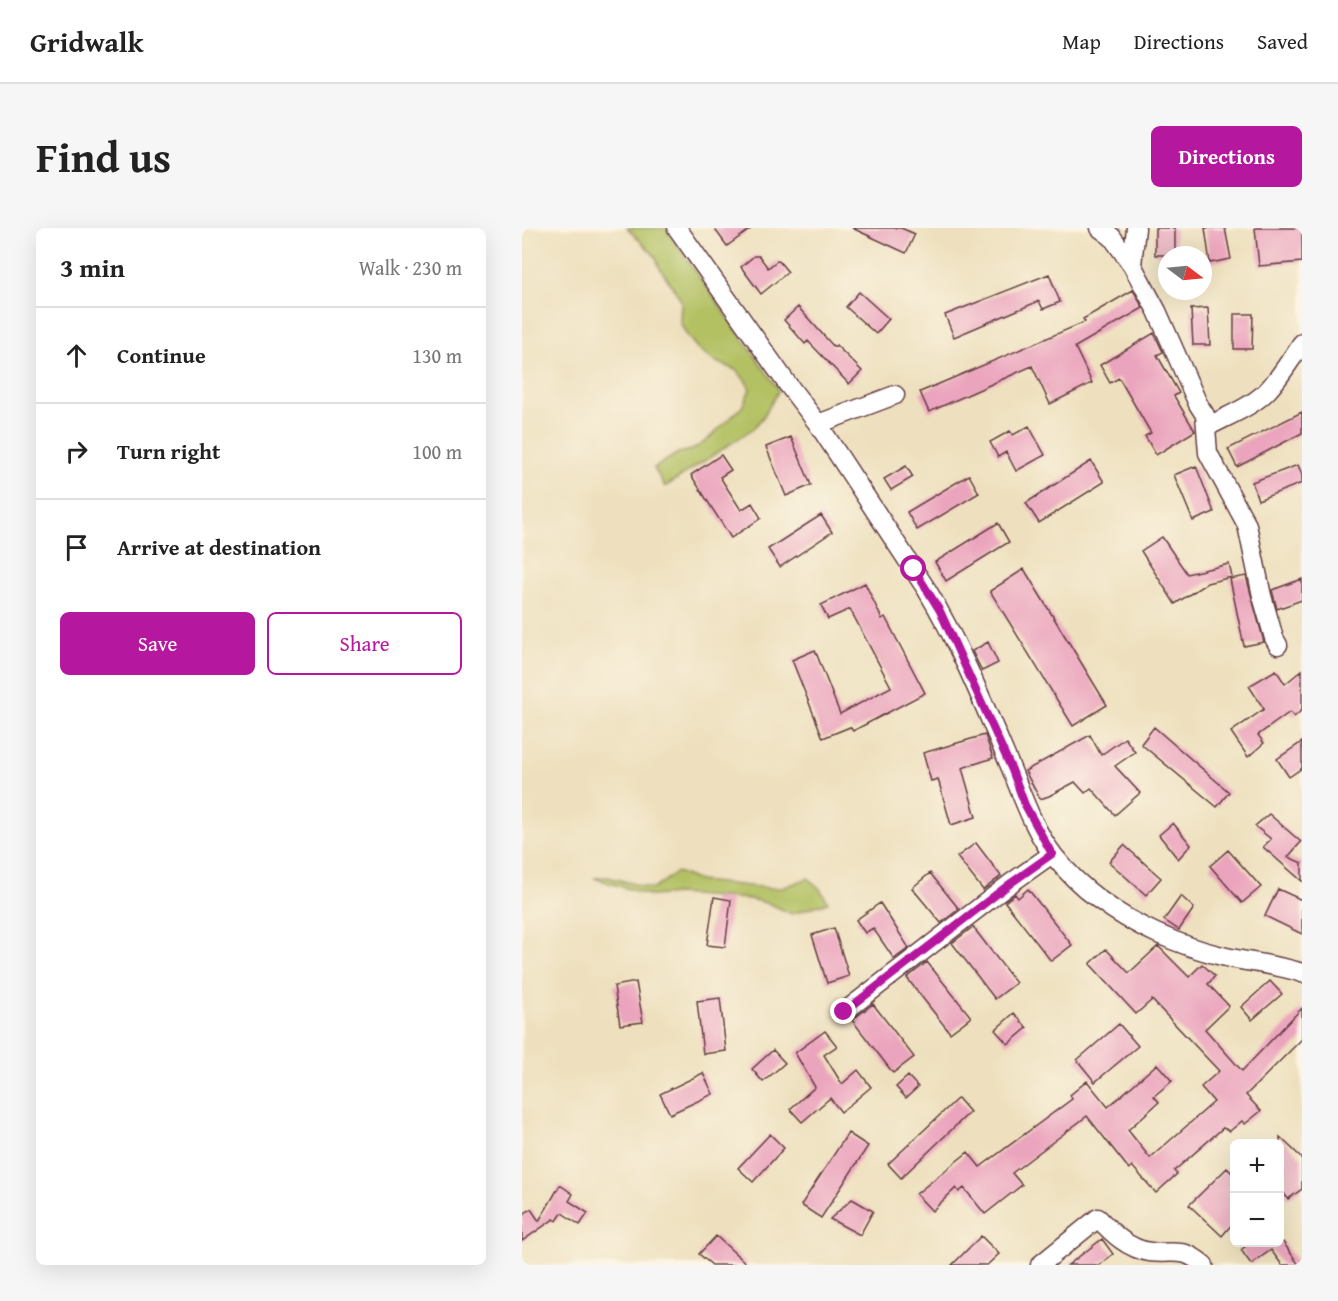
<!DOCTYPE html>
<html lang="en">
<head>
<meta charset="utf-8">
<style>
	:root { --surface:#fff; --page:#f6f6f6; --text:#222; --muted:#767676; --line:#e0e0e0; --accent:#b5179e }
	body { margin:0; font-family:"Gentium Book Plus",serif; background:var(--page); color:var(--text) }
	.controls { position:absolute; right:18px; bottom:18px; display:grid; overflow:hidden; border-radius:9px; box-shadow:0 6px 24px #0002 }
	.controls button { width:54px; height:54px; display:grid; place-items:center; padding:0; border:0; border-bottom:2px solid var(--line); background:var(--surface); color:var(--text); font:30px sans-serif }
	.compass { position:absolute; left:636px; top:18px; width:54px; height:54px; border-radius:50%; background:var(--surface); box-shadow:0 6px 24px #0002; rotate:106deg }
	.stop { position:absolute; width:18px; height:18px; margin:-14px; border:4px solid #b5179e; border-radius:50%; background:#fff }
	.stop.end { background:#b5179e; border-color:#fff; box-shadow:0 2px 6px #0008 }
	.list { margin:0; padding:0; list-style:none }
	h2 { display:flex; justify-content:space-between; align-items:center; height:78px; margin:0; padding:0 24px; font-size:26px }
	h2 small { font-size:20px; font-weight:400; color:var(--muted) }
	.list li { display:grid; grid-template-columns:39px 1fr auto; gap:18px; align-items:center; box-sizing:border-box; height:96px; padding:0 24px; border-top:2px solid var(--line) }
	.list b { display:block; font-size:22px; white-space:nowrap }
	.list em { font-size:20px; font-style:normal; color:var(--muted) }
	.actions { display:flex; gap:12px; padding:18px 24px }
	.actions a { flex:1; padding:14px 0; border:2px solid var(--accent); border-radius:9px; text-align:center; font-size:21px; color:var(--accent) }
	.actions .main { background:var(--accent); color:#fff }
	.icon { flex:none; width:33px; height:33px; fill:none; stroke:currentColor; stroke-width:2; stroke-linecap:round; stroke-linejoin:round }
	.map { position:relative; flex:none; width:780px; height:1037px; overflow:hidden; border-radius:9px }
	header { display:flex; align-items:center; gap:36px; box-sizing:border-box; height:84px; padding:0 30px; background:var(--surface); border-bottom:2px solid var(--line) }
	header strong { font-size:28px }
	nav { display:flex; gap:33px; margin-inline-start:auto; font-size:21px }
	.intro { display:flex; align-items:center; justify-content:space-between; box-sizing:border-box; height:144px; padding:0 36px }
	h1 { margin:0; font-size:42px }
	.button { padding:15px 27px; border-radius:9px; background:var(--accent); color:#fff; font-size:21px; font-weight:700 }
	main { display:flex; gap:36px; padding:0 36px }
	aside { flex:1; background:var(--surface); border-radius:9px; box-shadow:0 6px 24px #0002 }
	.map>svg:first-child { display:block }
</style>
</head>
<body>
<header>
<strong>Gridwalk</strong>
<nav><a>Map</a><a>Directions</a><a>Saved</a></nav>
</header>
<div class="intro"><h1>Find us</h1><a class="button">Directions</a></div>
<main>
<aside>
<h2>3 min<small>Walk · 230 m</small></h2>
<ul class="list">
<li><svg class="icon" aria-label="ahead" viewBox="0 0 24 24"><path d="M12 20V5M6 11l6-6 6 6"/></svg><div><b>Continue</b></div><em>130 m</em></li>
<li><svg class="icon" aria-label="right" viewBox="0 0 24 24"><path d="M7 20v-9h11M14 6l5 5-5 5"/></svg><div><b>Turn right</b></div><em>100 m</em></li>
<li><svg class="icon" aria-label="arrive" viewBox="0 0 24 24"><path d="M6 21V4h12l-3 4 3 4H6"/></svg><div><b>Arrive at destination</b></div></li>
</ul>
<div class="actions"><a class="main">Save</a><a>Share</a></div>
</aside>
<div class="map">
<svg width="780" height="1037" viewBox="0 0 780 1037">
	<rect width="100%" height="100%" fill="#fcf5e5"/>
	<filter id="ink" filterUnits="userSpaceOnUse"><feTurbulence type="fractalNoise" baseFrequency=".0167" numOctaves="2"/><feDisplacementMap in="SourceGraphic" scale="12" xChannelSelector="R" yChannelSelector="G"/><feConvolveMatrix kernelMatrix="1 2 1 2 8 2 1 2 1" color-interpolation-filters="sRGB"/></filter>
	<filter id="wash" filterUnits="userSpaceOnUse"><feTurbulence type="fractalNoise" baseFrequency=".008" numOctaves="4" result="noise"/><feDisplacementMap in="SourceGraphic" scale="24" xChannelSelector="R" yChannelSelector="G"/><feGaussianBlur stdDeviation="1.35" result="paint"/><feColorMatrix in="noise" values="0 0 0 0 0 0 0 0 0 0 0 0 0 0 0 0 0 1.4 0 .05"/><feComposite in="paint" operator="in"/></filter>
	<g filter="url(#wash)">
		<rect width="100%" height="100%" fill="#eee0be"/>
		<path fill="#b3c164" stroke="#7e7048" stroke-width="1.5" d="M 105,0 L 143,0 L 257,162 L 241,189 L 231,201 L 143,259 L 132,240 L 156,225 L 170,222 L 185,212 L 220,179 L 228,161 L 223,152 L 214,142 L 192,133 L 175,120 L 166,109 L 158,95 L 159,73 L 153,62 L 137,39 L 134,29 Z
			M 155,644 L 177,653 L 247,660 L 260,660 L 286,650 L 298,661 L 306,674 L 270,686 L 248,676 L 227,671 L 156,666 L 129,668 L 72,650 L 86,649 L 131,661 Z"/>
		<g id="blocks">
			<path fill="#eba4bd" d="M 192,0 L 230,0 L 205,18 Z
				M 330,0 L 379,0 L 393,6 L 384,25 Z
				M 633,0 L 653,0 L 653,27 L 633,27 Z
				M 683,0 L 703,0 L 709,31 L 688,35 Z
				M 733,0 L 780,0 L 780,34 L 737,38 Z
				M 232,28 L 237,28 L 246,40 L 256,32 L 266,44 L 239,66 L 219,39 Z
				M 527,46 L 538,74 L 521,81 L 517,73 L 432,109 L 423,87 Z
				M 611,62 L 621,80 L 553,119 L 570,155 L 528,176 L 510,138 L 407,184 L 398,164 L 563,94 L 561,91 Z
				M 337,64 L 367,91 L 354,106 L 324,79 Z
				M 276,79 L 312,119 L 314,117 L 340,143 L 327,156 L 286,113 L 283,116 L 262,92 Z
				M 686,80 L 688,117 L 671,117 L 669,81 Z
				M 712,86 L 731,86 L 730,121 L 712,121 Z
				M 632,105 L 641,124 L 635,127 L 657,165 L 652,168 L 673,203 L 634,227 L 623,208 L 629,205 L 597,150 L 588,155 L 578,137 Z
				M 780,184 L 780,205 L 715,239 L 706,221 Z
				M 507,198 L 523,227 L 494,243 L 484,224 L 476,229 L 468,214 L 488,203 L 491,207 Z
				M 269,209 L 289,257 L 264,268 L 244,219 Z
				M 199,227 L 209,242 L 198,249 L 219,282 L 230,275 L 239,290 L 209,310 L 169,247 Z
				M 569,233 L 582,254 L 517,295 L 504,275 Z
				M 776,237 L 780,247 L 780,255 L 736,272 L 730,254 Z
				M 384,238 L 391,249 L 369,262 L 362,251 Z
				M 674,238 L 692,284 L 671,293 L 652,247 Z
				M 447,247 L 457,265 L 395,302 L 385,284 Z
				M 299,287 L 310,304 L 258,339 L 246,321 Z
				M 476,295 L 487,314 L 424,353 L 413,334 Z
				M 640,309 L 665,346 L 707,336 L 710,349 L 685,355 L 653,376 L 619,323 Z
				M 502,341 L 585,477 L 551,498 L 468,363 Z
				M 724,348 L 742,414 L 722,418 L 708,351 Z
				M 780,351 L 780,372 L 755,381 L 750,362 Z
				M 343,355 L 360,391 L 363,389 L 403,465 L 331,503 L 328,499 L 301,510 L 270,432 L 293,422 L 318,486 L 369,459 L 328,381 L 306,391 L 299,377 Z
				M 466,414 L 476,435 L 460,443 L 450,423 Z
				M 754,442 L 763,456 L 780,442 L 780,482 L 772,489 L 768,484 L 736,507 L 742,515 L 726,529 L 709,504 L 742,481 L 727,458 Z
				M 632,499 L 707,564 L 695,579 L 619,516 Z
				M 463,507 L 471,530 L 440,540 L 454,589 L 429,597 L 416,551 L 409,553 L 401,525 Z
				M 568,507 L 579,527 L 603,510 L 613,524 L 593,538 L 618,565 L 593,587 L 569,560 L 563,565 L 553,554 L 527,568 L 518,571 L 503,543 Z
				M 780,514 L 780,540 L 767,549 L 755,531 Z
				M 747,586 L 779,614 L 766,629 L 780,635 L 780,653 L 741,619 L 749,611 L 733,598 Z
				M 651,595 L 669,617 L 656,631 L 637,607 Z
				M 454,615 L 479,648 L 461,662 L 435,629 Z
				M 602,617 L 639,650 L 624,667 L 587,634 Z
				M 706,622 L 739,659 L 720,675 L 688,638 Z
				M 408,645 L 437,681 L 419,695 L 390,660 Z
				M 506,661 L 550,717 L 529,733 L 483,674 L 493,666 L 496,670 Z
				M 756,661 L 780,672 L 780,706 L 743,688 Z
				M 659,668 L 672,680 L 657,702 L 642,692 Z
				M 192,669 L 209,672 L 203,719 L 185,717 Z
				M 358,675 L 387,720 L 372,731 L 351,700 L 343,705 L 334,692 Z
				M 451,699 L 494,755 L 473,771 L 430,715 Z
				M 312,700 L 327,748 L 305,755 L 290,707 Z
				M 636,718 L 667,749 L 680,736 L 693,748 L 686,756 L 707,778 L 683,801 L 720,843 L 780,780 L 780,811 L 724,867 L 739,883 L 723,896 L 720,893 L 708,903 L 701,900 L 652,943 L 655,946 L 634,965 L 610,938 L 607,941 L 565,888 L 490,945 L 500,957 L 463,986 L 442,960 L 437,964 L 434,960 L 410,983 L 394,966 L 446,924 L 458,939 L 550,871 L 548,867 L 565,853 L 586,879 L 635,836 L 650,853 L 632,868 L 637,874 L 606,902 L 628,930 L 692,874 L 679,859 L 697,843 L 630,772 L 614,786 L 568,736 L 584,721 L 607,745 Z
				M 405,734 L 449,789 L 428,805 L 385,750 Z
				M 748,753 L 760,766 L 730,792 L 719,779 Z
				M 114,754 L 121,794 L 98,797 L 92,758 Z
				M 198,770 L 204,823 L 181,826 L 175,773 Z
				M 351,776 L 392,829 L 371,845 L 330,792 Z
				M 492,785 L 505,800 L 486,816 L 473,802 Z
				M 597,796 L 616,818 L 573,854 L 555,832 Z
				M 303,803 L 315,818 L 302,827 L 320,856 L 336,842 L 349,859 L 319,884 L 308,870 L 280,894 L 268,881 L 293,859 L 273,825 Z
				M 251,822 L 263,835 L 241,854 L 230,841 Z
				M 181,845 L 191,866 L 148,886 L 138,866 Z
				M 386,848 L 396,859 L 384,870 L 374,859 Z
				M 436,870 L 448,884 L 379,950 L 366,936 Z
				M 326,905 L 346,918 L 299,990 L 279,977 Z
				M 248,906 L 262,920 L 231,954 L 216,940 Z
				M 758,909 L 780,930 L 780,961 L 766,971 L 758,960 Z
				M 705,940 L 712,947 L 712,994 L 700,1008 L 667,977 Z
				M 38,957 L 51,966 L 47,973 L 66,985 L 58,997 L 40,985 L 35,993 L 32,991 L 0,1013 L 0,987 L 9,981 L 17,993 Z
				M 330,971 L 351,983 L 338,1007 L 308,991 Z
				M 194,1008 L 226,1037 L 190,1037 L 177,1026 Z
				M 459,1008 L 477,1026 L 465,1037 L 430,1037 Z
				M 580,1011 L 591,1026 L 577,1037 L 546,1037 Z
				M 729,1014 L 761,1014 L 777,1037 L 760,1037 L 749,1022 L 729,1036 L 719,1022 Z"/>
		</g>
	</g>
	<g filter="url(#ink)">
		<use href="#blocks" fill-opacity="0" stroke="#633c41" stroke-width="1.5"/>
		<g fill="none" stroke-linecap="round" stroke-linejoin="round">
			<g stroke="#633c41" stroke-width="21">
				<path id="street" d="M 155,0 L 264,154 L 296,196 L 405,362 C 438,417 463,479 488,538 C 501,569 511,601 532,628 C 559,662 596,688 636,706 C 656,715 679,723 700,728 C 727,735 754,736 780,745
					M 578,0 L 590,9 L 610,37
					M 614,0 L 610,37 L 635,83 L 676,176 L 683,187 L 686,225 L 725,297 L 740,368 L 752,410 L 756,417
					M 296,196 L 373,167
					M 685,199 C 705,188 730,179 746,162 C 759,148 769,131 780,115
					M 322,784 L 489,655 L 530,626
					M 518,1037 L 576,990 C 590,1005 606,1021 628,1024 C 654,1027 659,1018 682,1037"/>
			</g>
			<use href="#street" stroke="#fff" stroke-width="18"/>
		</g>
	</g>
	<g fill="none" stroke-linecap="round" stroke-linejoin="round" filter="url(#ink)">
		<path stroke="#b5179e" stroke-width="8" d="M 322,784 L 489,655 L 530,626 L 503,577 L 490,542 L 418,383 L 392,341"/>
	</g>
</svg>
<div class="controls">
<button>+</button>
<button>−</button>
</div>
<svg class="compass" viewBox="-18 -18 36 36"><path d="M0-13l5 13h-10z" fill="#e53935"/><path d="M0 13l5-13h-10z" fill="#767676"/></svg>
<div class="stop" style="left:392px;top:341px"></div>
<div class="stop end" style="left:322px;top:784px"></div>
</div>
</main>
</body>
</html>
